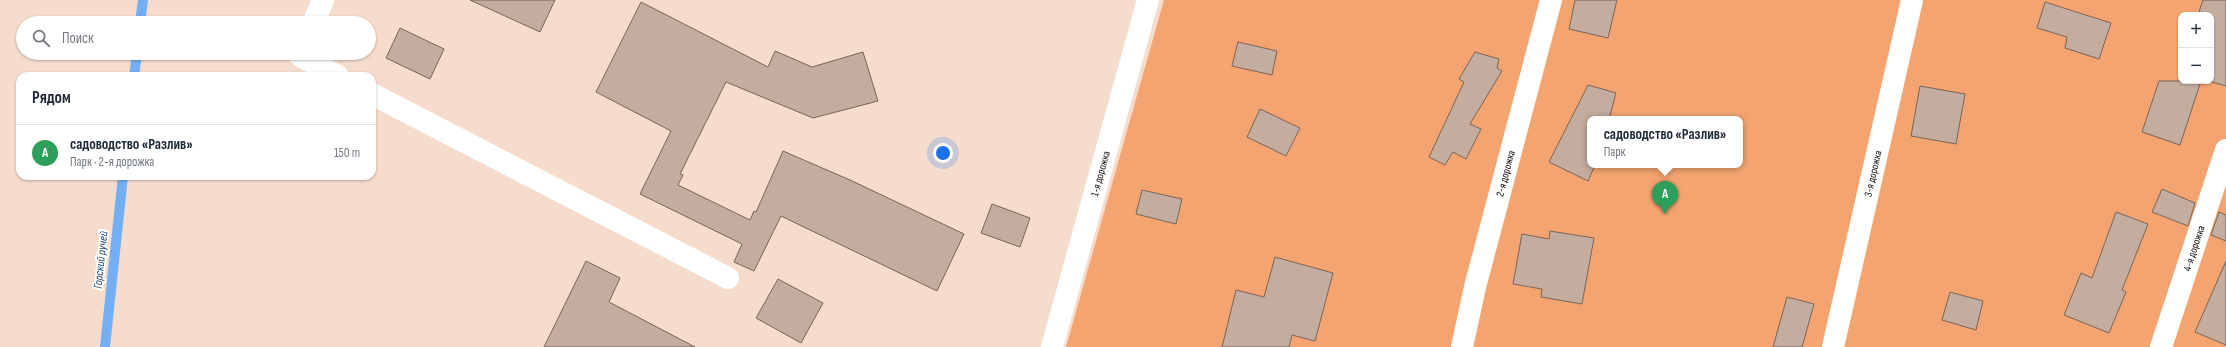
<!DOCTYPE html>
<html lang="ru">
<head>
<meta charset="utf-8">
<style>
	:root { --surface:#fff; --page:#f6f6f7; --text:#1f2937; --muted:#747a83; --line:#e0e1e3; --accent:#0b8043 }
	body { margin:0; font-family:"Sofia Sans Condensed",sans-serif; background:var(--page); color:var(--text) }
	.controls { position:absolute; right:12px; top:12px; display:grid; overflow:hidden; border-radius:8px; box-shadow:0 1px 3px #0004 }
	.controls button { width:36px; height:36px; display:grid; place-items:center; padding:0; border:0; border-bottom:1px solid var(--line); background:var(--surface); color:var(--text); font:20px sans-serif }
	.you { position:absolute; left:943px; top:153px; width:14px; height:14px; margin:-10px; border:3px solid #fff; border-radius:50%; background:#1a73e8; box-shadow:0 0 0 6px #1a73e833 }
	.badge { display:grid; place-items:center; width:26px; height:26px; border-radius:50%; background:var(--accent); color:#fff; font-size:13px; font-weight:700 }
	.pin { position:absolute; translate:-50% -33px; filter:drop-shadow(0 1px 2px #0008) }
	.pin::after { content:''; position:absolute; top:21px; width:14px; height:12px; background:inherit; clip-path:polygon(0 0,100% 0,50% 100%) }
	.popup { position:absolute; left:1587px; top:116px; width:156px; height:52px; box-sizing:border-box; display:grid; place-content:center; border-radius:8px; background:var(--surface); filter:drop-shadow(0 1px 3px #0005); font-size:13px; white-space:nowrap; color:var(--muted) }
	.popup b { font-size:15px; color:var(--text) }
	.popup::after { content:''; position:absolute; left:50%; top:100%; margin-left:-8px; border:8px solid transparent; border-top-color:var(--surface) }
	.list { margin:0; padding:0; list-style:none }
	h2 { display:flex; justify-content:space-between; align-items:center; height:52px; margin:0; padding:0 16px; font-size:17px }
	h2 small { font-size:13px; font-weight:400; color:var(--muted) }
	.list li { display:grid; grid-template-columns:26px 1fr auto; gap:12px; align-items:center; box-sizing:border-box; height:56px; padding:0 16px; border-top:1px solid var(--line) }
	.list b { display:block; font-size:15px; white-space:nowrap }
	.list p { margin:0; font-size:13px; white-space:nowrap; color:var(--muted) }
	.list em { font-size:13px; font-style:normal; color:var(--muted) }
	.icon { flex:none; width:22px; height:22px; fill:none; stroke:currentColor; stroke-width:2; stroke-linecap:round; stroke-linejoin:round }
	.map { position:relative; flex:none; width:2226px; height:347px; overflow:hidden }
	.search { position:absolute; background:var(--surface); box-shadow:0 1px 3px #0004; left:16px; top:16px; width:360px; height:44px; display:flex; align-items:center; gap:10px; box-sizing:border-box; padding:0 14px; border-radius:22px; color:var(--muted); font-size:15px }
	.panel { position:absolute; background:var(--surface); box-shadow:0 1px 3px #0004; left:16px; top:72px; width:360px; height:108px; border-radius:12px }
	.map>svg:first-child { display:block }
</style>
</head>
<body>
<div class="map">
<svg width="2226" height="347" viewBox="0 0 2226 347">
	<rect width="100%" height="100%" fill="#f5dccc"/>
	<path fill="#f4a470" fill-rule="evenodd" d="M 1164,0 L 2226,0 L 2226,347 L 1066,347 ZM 2181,15 L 2211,15 L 2211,81 L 2181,81 ZM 1590,119 L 1740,119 L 1740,165 L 1590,165 Z"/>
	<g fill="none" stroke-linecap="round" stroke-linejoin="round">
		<path stroke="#74aff6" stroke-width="10" d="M 140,23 L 143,0
			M 134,76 L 137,53
			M 105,347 L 123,176"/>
	</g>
	<path fill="#c4ac9e" stroke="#7a6457" d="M 470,0 L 555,0 L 540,32 Z
		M 1575,0 L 1617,0 L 1608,38 L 1569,29 Z
		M 2203,0 L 2226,0 L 2226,86 L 2208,81 L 2211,81 L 2211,15 L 2198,15 Z
		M 641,2 L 768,67 L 775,51 L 812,67 L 863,52 L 878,101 L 813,118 L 726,82 L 680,174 L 683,175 L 678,185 L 750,220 L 754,211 L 756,212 L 783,151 L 850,180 L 964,234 L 937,291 L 781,216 L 754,271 L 734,262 L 742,244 L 640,194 L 671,131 L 596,92 Z
		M 2045,2 L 2111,23 L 2099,59 L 2065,48 L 2067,37 L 2037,28 Z
		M 400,28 L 444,49 L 430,79 L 386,58 Z
		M 1238,42 L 1277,51 L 1272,75 L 1232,66 Z
		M 1475,52 L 1499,59 L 1497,68 L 1502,71 L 1470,124 L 1481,129 L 1466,159 L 1453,152 L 1445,165 L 1429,157 L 1464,82 L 1459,79 Z
		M 2159,81 L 2201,81 L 2180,145 L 2142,132 Z
		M 1588,85 L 1616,93 L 1609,119 L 1590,119 L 1590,165 L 1595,165 L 1588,181 L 1549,162 Z
		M 1920,86 L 1965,94 L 1956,144 L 1911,136 Z
		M 1260,109 L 1300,128 L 1286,156 L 1247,137 Z
		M 2162,189 L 2195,203 L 2188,226 L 2152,212 Z
		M 1142,190 L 1182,199 L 1176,224 L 1136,214 Z
		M 992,204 L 1030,218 L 1020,247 L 981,233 Z
		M 2116,212 L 2148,224 L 2122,290 L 2126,292 L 2109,333 L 2064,315 L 2081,273 L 2092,278 Z
		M 2219,212 L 2226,215 L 2226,241 L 2211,235 Z
		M 1550,231 L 1594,238 L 1582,304 L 1541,297 L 1542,289 L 1513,284 L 1522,234 L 1549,239 Z
		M 1275,257 L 1333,273 L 1315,341 L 1292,335 L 1289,347 L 1222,347 L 1236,290 L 1264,297 Z
		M 586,261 L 620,278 L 609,302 L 695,347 L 544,347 Z
		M 2226,261 L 2226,345 L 2195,332 Z
		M 778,279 L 823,303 L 801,343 L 756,318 Z
		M 1950,292 L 1983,301 L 1976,330 L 1942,320 Z
		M 1787,297 L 1814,304 L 1802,347 L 1773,347 Z"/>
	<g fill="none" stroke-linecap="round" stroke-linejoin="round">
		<g stroke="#fff" stroke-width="22">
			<path d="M 313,23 L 323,0"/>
			<path d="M 301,53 L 300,56 L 338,76"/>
			<path d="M 372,94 L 728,278"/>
			<path id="s1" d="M 1052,347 L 1148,0"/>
			<path id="s2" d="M 1462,347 L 1475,287 L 1551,0"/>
			<path id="s3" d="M 1833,347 L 1912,0"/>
			<path id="s4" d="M 2161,347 L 2226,150"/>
		</g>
	</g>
	<g text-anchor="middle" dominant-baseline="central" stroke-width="4" stroke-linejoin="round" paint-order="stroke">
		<g font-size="11" fill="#160e09" stroke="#fff">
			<text stroke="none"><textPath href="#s2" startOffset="179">2-я дорожка</textPath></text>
			<text stroke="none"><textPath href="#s3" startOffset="178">3-я дорожка</textPath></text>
			<text stroke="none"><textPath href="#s1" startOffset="180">1-я дорожка</textPath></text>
			<text stroke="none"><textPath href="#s4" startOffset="104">4-я дорожка</textPath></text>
		</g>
		<g font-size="12" font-style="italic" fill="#19416f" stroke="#fff">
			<text transform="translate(101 260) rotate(-84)">Горский ручей</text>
		</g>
	</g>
</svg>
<div class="controls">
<button>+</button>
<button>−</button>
</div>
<div class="you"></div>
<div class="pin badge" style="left:1665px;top:214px;background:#2e9e5b">A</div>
<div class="popup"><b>садоводство «Разлив»</b>Парк</div>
<div class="search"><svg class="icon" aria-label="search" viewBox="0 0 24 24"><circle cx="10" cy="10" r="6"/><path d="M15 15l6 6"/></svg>Поиск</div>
<section class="panel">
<h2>Рядом<small></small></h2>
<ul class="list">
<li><span class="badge" style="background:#2e9e5b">A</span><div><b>садоводство «Разлив»</b><p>Парк · 2-я дорожка</p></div><em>150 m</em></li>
</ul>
</section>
</div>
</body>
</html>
